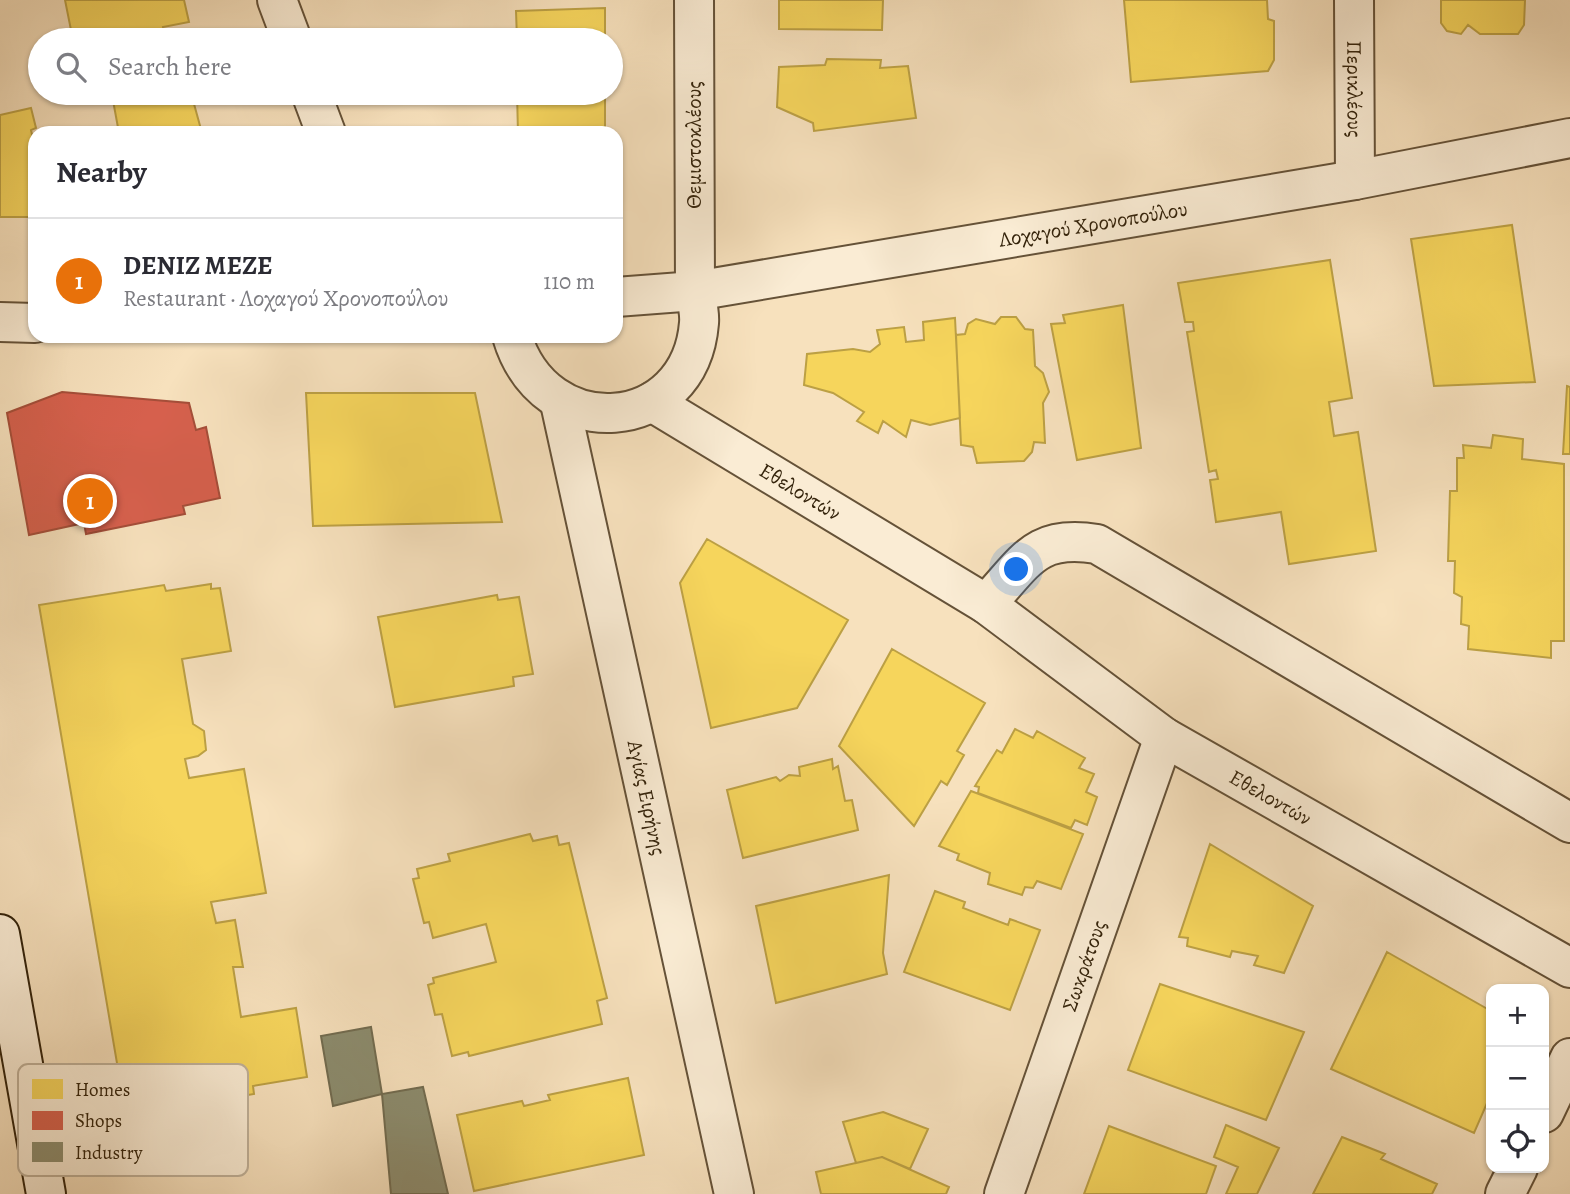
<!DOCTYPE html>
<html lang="en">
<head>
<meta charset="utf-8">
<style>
	:root { --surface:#fff; --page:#f2f2f3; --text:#2b2b33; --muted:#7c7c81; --line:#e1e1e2; --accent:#8f2418 }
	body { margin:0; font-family:Alegreya,serif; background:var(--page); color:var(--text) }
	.controls { position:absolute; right:21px; bottom:21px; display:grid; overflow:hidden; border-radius:14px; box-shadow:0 2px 5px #0004 }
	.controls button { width:63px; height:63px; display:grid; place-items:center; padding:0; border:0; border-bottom:2px solid var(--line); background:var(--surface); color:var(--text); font:35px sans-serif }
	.you { position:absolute; left:1017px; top:570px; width:24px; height:24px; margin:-18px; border:5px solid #fff; border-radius:50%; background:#1a73e8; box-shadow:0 0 0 10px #1a73e833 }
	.badge { display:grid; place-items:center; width:46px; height:46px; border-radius:50%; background:var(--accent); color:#fff; font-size:23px; font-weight:700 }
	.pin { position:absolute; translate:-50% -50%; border:4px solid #fff; box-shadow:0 2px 7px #0006 }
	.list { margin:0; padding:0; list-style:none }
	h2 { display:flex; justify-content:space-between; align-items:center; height:91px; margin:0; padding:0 28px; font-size:30px }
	h2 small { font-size:23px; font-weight:400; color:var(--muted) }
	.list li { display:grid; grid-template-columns:46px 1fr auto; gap:21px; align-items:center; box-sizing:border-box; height:126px; padding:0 28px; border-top:2px solid var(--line) }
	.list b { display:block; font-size:26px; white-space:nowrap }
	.list p { margin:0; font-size:23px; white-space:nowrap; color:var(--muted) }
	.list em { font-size:23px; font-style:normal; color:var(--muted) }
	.icon { flex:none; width:38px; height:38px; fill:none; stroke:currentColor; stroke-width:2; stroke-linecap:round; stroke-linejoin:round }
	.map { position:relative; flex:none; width:1570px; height:1194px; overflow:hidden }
	.search { position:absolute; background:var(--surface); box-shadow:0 2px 5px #0004; left:28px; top:28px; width:595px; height:77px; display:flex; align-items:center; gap:18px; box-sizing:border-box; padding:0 24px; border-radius:38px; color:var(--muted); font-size:26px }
	.panel { position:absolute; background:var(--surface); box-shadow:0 2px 5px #0004; left:28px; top:126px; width:595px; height:217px; border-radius:21px }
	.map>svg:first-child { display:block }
</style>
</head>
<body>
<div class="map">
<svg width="1570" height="1194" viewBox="0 0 1570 1194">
	<rect width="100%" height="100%" fill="#f7e1bd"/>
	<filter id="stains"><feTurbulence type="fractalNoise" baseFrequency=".00286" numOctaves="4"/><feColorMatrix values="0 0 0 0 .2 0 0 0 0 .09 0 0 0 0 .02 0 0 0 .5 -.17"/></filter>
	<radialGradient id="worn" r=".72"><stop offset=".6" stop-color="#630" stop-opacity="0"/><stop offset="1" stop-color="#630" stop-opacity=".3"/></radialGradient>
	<path fill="#f6d55c" stroke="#bca044" stroke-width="2" d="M 65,0 L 184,0 L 189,22 L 163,27 L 165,35 L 140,40 L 73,40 Z
		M 779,0 L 883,0 L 882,30 L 779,29 Z
		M 1124,0 L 1267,0 L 1268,19 L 1274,21 L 1274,60 L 1268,71 L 1131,82 Z
		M 1441,0 L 1525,0 L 1524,25 L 1518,34 L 1480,34 L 1468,25 L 1461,34 L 1447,31 L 1441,23 Z
		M 605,8 L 605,40 L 517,40 L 516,11 Z
		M 827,59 L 881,60 L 880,68 L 908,66 L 916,118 L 814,131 L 813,123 L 777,107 L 779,67 L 825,65 Z
		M 124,93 L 191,93 L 202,133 L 119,133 L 112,95 Z
		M 517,93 L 605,93 L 605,133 L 518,133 Z
		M 31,108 L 36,128 L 31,130 L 35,148 L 35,217 L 0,217 L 0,115 Z
		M 1512,225 L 1535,382 L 1434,386 L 1411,239 Z
		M 1330,260 L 1352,398 L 1329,402 L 1334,436 L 1358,432 L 1376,551 L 1289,564 L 1281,512 L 1216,522 L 1210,480 L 1218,479 L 1216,470 L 1209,472 L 1187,332 L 1194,331 L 1193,322 L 1185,322 L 1178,283 Z
		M 1123,305 L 1141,448 L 1077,460 L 1051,324 L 1065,323 L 1063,315 Z
		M 1001,317 L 1016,317 L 1025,329 L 1033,330 L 1035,366 L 1043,373 L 1049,392 L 1043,403 L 1045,443 L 1034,442 L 1032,452 L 1024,461 L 977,463 L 973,447 L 961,445 L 956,335 L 965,334 L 968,324 L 976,319 L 995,324 Z
		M 955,318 L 960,418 L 930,425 L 911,420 L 906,437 L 883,421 L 878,433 L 857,421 L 864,412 L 833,393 L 804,385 L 807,354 L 853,349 L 870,352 L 880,344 L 877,330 L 904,327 L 906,342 L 924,340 L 923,322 Z
		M 1567,386 L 1570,387 L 1570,454 L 1563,454 Z
		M 306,393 L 475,393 L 502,522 L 313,526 Z
		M 1493,435 L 1523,439 L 1522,459 L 1564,464 L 1564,641 L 1551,641 L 1551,658 L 1468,649 L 1469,626 L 1461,624 L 1462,597 L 1454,593 L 1455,561 L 1448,561 L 1450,491 L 1457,491 L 1457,458 L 1464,458 L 1463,445 L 1491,448 Z
		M 707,539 L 848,620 L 797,708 L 711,728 L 680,583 Z
		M 211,584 L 211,589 L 220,588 L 231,651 L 182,659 L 193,724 L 204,731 L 206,750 L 198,756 L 185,759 L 189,778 L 244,769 L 266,893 L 211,902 L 216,923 L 235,920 L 243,967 L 233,967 L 241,1017 L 296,1008 L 307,1077 L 253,1086 L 254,1094 L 126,1116 L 39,605 L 164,585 L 166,591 Z
		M 497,595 L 498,600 L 519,597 L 533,674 L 513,677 L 514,686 L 395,707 L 378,617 Z
		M 892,649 L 985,703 L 957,751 L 964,755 L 947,785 L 941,781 L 914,826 L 839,746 Z
		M 1015,729 L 1033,738 L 1037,731 L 1085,758 L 1079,768 L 1094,774 L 1086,792 L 1097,797 L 1087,825 L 1075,820 L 1071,828 L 978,793 L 979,787 L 975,786 L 997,750 L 1002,753 Z
		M 832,759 L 833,769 L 838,766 L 845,801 L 852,800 L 858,830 L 743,858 L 727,790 L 776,777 L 780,781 L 789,775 L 800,776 L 799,767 Z
		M 971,791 L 1083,834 L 1061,889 L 1037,881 L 1033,888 L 1025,887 L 1022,895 L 988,884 L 990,873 L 957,860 L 959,854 L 939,846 Z
		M 530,834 L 533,841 L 557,836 L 559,845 L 569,843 L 607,998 L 597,1001 L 602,1024 L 469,1056 L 468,1052 L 452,1056 L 442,1014 L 435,1015 L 428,985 L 434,983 L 433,978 L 496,962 L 486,924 L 433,938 L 429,922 L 424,923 L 413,879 L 419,878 L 417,869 L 450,861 L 448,854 Z
		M 1210,844 L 1313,906 L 1284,973 L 1254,965 L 1258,956 L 1232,951 L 1230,957 L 1187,946 L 1188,938 L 1179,937 Z
		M 889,875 L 883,953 L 887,974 L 776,1003 L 756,906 Z
		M 935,891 L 965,902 L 963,908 L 1008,925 L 1010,919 L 1040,930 L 1010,1010 L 904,972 Z
		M 1387,952 L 1491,1011 L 1491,1094 L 1474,1133 L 1331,1069 Z
		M 1160,984 L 1304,1032 L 1266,1120 L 1128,1070 Z
		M 628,1078 L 644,1155 L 474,1191 L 457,1115 L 522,1101 L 524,1106 L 550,1100 L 548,1095 Z
		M 883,1112 L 928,1129 L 910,1169 L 882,1157 L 856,1163 L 843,1122 Z
		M 1226,1125 L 1279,1148 L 1257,1194 L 1226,1194 L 1238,1167 L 1214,1157 Z
		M 1109,1126 L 1216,1166 L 1206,1194 L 1084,1194 Z
		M 1342,1137 L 1385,1154 L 1381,1159 L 1437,1184 L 1432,1194 L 1313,1194 Z
		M 882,1157 L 949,1187 L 946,1194 L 821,1194 L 816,1172 Z"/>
	<path fill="#d6604d" stroke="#a54e39" stroke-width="2" d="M 62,392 L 189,403 L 196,430 L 206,427 L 220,498 L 183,506 L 185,514 L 86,534 L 84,523 L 29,535 L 7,413 Z"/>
	<path fill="#8c8c6e" stroke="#726c50" stroke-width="2" d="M 371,1027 L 382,1094 L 333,1106 L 321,1036 Z
		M 423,1087 L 448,1194 L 391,1194 L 382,1094 Z"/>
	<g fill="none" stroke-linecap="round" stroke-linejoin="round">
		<g stroke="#655238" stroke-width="42">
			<g id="minor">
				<path d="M 277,0 L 292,40"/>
				<path id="s1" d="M 1354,0 L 1355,180"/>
				<path d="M 311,93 L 326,133"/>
				<path d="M 512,336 C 545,446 690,435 699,323 C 700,313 697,301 695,291 L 694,0"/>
				<path id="s2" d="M 560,403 L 734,1194"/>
				<path d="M 1544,1113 L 1570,1058"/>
				<path id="s3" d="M 1004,1194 L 1164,737"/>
				<path d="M 1505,1194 L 1518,1168"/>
			</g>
		</g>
		<g stroke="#655238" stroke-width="42">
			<g id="tertiary">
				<path id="s4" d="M 616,297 L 695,291 L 1355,180 L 1570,138"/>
				<path d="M 0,322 L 35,323"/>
				<path id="s5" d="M 652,402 L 986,604 L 1164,737 L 1570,968"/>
				<path d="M 986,604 C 1026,562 1034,534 1097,544 L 1570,823"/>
			</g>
		</g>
		<g stroke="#34230b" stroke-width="42">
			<path id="secondary" d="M 0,934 L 46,1194"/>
		</g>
		<use href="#minor" stroke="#faecd4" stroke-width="38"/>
		<use href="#tertiary" stroke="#faecd4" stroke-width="38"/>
		<use href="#secondary" stroke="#faecd4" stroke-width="38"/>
	</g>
	<g text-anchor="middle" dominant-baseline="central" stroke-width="7" stroke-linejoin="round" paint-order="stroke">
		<g font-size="21" fill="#34230b" stroke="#faecd4">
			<text stroke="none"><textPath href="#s1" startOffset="89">Περικλέους</textPath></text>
			<text transform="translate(694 145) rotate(-90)">Θεμιστοκλέους</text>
			<text stroke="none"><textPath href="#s4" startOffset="483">Λοχαγού Χρονοπούλου</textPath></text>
			<text stroke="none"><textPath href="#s5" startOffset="173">Εθελοντών</textPath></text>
			<text stroke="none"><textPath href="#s5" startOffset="735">Εθελοντών</textPath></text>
			<text stroke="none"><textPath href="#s2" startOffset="404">Αγίας Ειρήνης</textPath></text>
			<text stroke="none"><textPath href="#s3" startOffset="242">Σωκράτους</textPath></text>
		</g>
	</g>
	<rect x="18" y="1064" width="230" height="112" rx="10" fill="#faecd4" stroke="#bfb098" stroke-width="2"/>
	<rect x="32" y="1079" width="31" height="20" fill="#f6d55c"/>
	<rect x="32" y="1111" width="31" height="19" fill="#d6604d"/>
	<rect x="32" y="1142" width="31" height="20" fill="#8c8c6e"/>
	<g font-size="19" fill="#34230b">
		<text x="75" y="1096">Homes</text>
		<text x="75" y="1127">Shops</text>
		<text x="75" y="1159">Industry</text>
	</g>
	<rect width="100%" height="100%" filter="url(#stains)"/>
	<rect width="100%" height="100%" fill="url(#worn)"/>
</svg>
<div class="controls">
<button>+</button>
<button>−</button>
<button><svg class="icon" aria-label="locate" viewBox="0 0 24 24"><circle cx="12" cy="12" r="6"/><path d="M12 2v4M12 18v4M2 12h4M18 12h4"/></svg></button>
</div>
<div class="you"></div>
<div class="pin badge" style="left:90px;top:501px;background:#e8710a">1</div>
<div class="search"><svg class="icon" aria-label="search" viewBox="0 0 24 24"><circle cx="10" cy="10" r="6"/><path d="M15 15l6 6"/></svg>Search here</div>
<section class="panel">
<h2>Nearby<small></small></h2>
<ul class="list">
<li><span class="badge" style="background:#e8710a">1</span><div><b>DENIZ MEZE</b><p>Restaurant · Λοχαγού Χρονοπούλου</p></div><em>110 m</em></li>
</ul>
</section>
</div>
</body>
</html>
